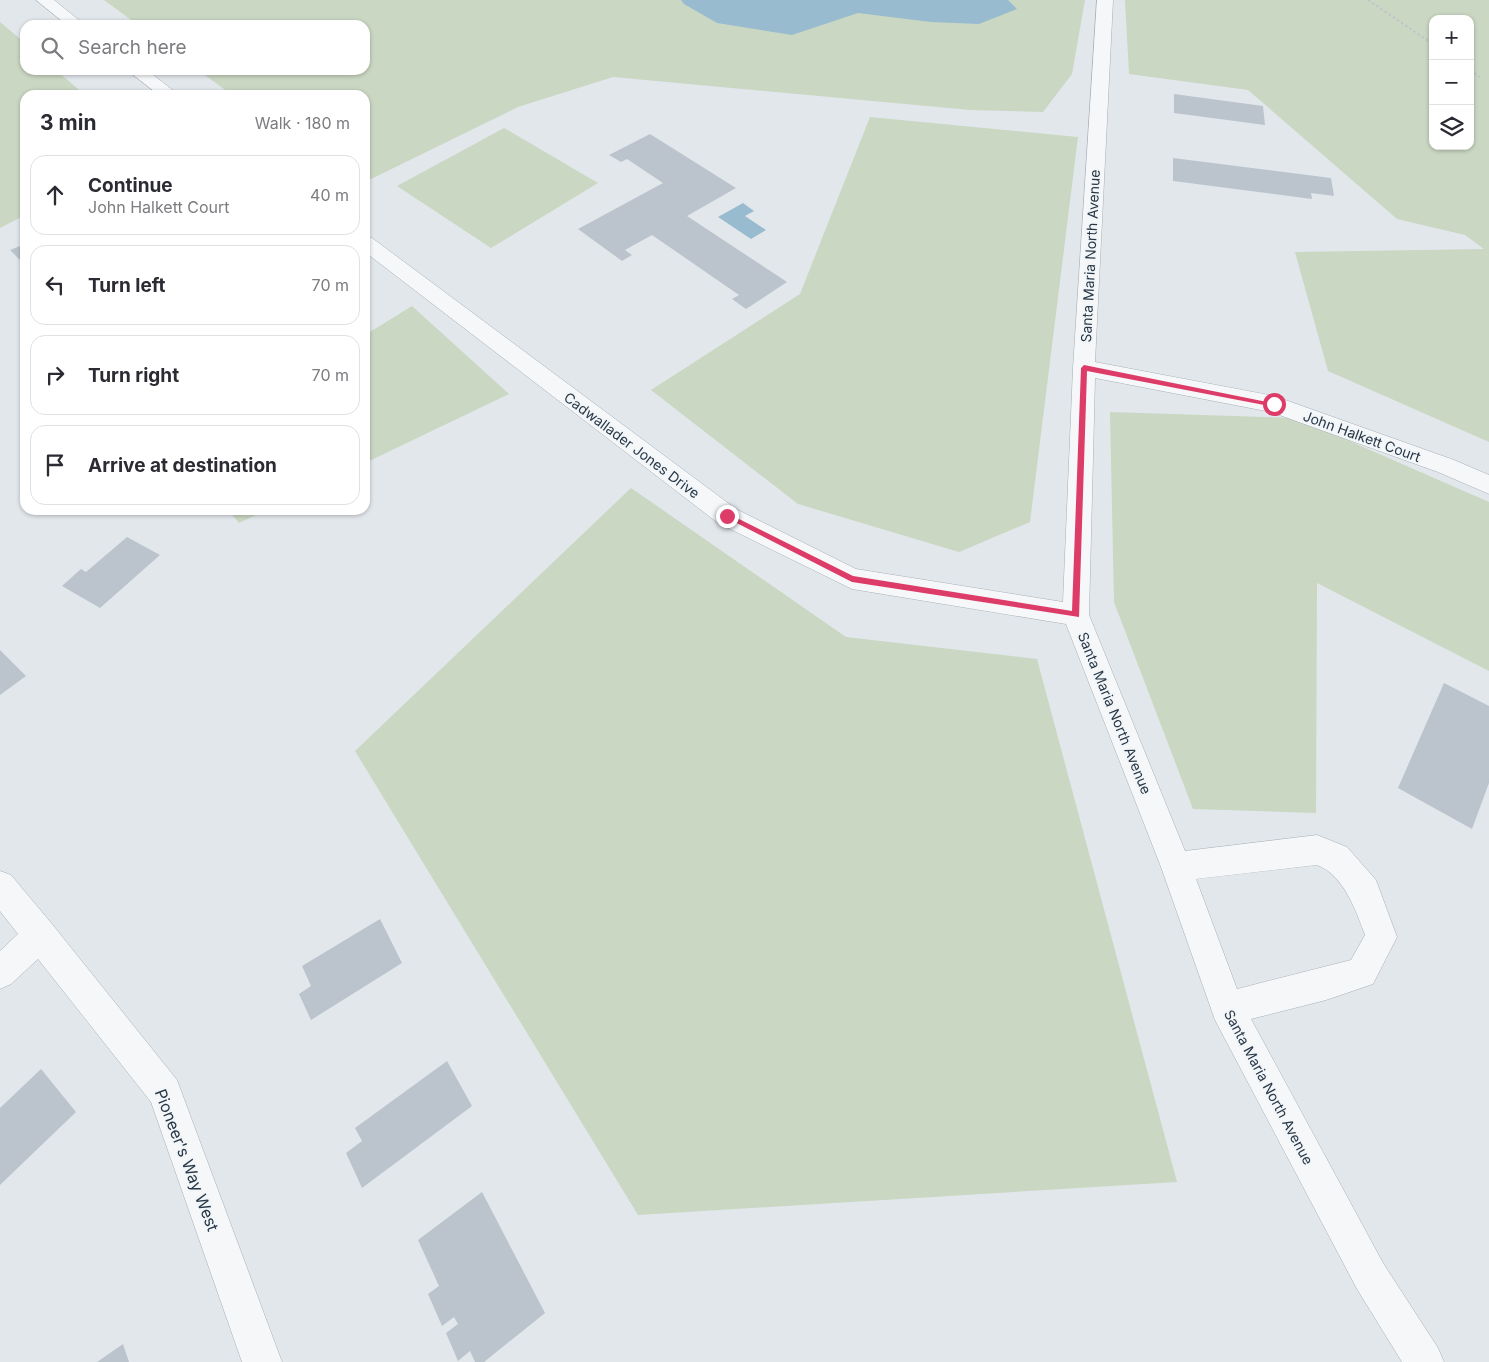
<!DOCTYPE html>
<html lang="en">
<head>
<meta charset="utf-8">
<style>
	:root { --surface:#fff; --page:#f7f7f7; --text:#2b2b33; --muted:#7c7c81; --line:#e1e1e2 }
	body { margin:0; font-family:Inter,sans-serif; background:var(--page); color:var(--text) }
	.controls { position:absolute; right:15px; top:15px; display:grid; overflow:hidden; border-radius:10px; box-shadow:0 1px 4px #0004 }
	.controls button { width:45px; height:45px; display:grid; place-items:center; padding:0; border:0; border-bottom:1px solid var(--line); background:var(--surface); color:var(--text); font:25px sans-serif }
	.stop { position:absolute; width:15px; height:15px; margin:-11px; border:4px solid #dd3b68; border-radius:50%; background:#fff }
	.stop.end { background:#dd3b68; border-color:#fff; box-shadow:0 1px 5px #0008 }
	.list { margin:0; padding:0; list-style:none }
	h2 { display:flex; justify-content:space-between; align-items:center; height:65px; margin:0; padding:0 20px; font-size:21px }
	h2 small { font-size:16px; font-weight:400; color:var(--muted) }
	.list li { display:grid; grid-template-columns:32px 1fr auto; gap:15px; align-items:center; box-sizing:border-box; height:80px; margin:0 10px 10px; padding:0 10px; border:1px solid var(--line); border-radius:15px }
	.list b { display:block; font-size:19px; white-space:nowrap }
	.list p { margin:0; font-size:16px; white-space:nowrap; color:var(--muted) }
	.list em { font-size:16px; font-style:normal; color:var(--muted) }
	.icon { flex:none; width:28px; height:28px; fill:none; stroke:currentColor; stroke-width:2; stroke-linecap:round; stroke-linejoin:round }
	.map { position:relative; flex:none; width:1489px; height:1362px; overflow:hidden }
	.search { position:absolute; background:var(--surface); box-shadow:0 1px 4px #0004; left:20px; top:20px; width:350px; height:55px; display:flex; align-items:center; gap:12px; box-sizing:border-box; padding:0 18px; border-radius:15px; color:var(--muted); font-size:19px }
	.panel { position:absolute; background:var(--surface); box-shadow:0 1px 4px #0004; left:20px; top:90px; width:350px; height:425px; border-radius:15px }
	.map>svg:first-child { display:block }
</style>
</head>
<body>
<div class="map">
<svg width="1489" height="1362" viewBox="0 0 1489 1362">
	<rect width="100%" height="100%" fill="#e2e7ec"/>
	<path fill="#cad7c2" fill-rule="evenodd" d="M 104,0 L 1085,0 L 1072,74 L 1043,112 L 970,110 L 613,77 L 518,107 L 365,182 L 365,95 L 232,95 L 198,70 L 365,70 L 365,25 L 138,25 Z
		M 1125,0 L 1489,0 L 1489,442 L 1328,371 L 1295,252 L 1484,249 L 1465,235 L 1397,219 L 1248,90 L 1129,74 ZM 1433,19 L 1470,19 L 1470,146 L 1433,146 Z
		M 0,22 L 25,43 L 25,70 L 56,70 L 85,95 L 25,95 L 25,215 L 0,228 Z
		M 870,117 L 1078,137 L 1030,522 L 959,552 L 798,504 L 651,390 L 800,294 Z
		M 504,128 L 598,183 L 491,248 L 397,186 Z
		M 412,306 L 509,394 L 365,463 L 365,335 Z
		M 1110,412 L 1297,418 L 1489,502 L 1489,671 L 1317,583 L 1316,813 L 1193,809 L 1114,602 Z
		M 631,488 L 846,637 L 1037,659 L 1177,1182 L 638,1215 L 355,751 Z
		M 228,510 L 267,510 L 239,523 Z"/>
	<path fill="#99bbcf" d="M 681,0 L 1008,0 L 1017,9 L 979,24 L 931,22 L 858,13 L 792,35 L 717,23 L 684,4 Z
		M 743,203 L 754,211 L 745,216 L 766,230 L 751,239 L 718,217 Z"/>
	<path fill="#bbc4cc" d="M 1174,94 L 1263,106 L 1265,125 L 1174,113 Z
		M 650,134 L 736,188 L 687,216 L 787,282 L 746,309 L 732,299 L 739,295 L 652,235 L 625,250 L 632,255 L 622,261 L 578,229 L 663,183 L 627,159 L 621,162 L 609,155 Z
		M 1173,158 L 1331,178 L 1334,196 L 1311,193 L 1312,199 L 1173,181 Z
		M 25,244 L 25,265 L 10,250 Z
		M 127,537 L 160,555 L 100,608 L 62,586 L 81,569 L 86,572 Z
		M 0,650 L 26,676 L 0,695 Z
		M 1444,683 L 1489,706 L 1489,783 L 1472,829 L 1398,788 Z
		M 380,919 L 402,963 L 311,1020 L 299,994 L 311,986 L 302,966 Z
		M 447,1061 L 472,1106 L 362,1188 L 346,1153 L 362,1141 L 355,1128 Z
		M 41,1069 L 76,1112 L 0,1185 L 0,1108 Z
		M 482,1192 L 545,1313 L 484,1362 L 475,1362 L 470,1351 L 458,1361 L 446,1333 L 458,1324 L 454,1317 L 442,1326 L 428,1294 L 439,1286 L 418,1240 Z
		M 123,1344 L 129,1362 L 97,1362 Z"/>
	<g fill="none" stroke-linecap="round" stroke-linejoin="round">
		<g stroke="#a6afb7" stroke-width="1">
			<path id="street" d="M 36,0 L 54,0 L 85,25 L 67,25 Z
				M 1097,0 L 1113,0 L 1095,362 L 1274,396 L 1454,460 L 1489,475 L 1489,494 L 1438,472 L 1271,412 L 1095,378 L 1089,615 L 1185,851 L 1317,835 L 1347,847 L 1376,880 L 1397,937 L 1373,984 L 1326,1000 L 1251,1019 L 1383,1263 L 1438,1348 L 1444,1362 L 1402,1362 L 1357,1289 L 1215,1020 L 1161,867 L 1066,624 L 852,589 L 718,523 L 365,252 L 365,236 L 372,238 L 736,509 L 856,569 L 1063,602 L 1073,368 ZM 1317,865 C 1344,875 1356,911 1365,935 L 1351,960 L 1237,989 L 1196,879 Z
				M 127,70 L 147,70 L 179,95 L 159,95 Z
				M 0,871 L 11,875 L 52,924 L 177,1080 L 282,1362 L 242,1362 L 151,1102 L 38,959 L 11,984 L 0,989 L 0,951 L 18,934 L 0,911 Z"/>
		</g>
		<path stroke="#c0c5ca" stroke-width="2" stroke-dasharray="2.5 2.5" stroke-linecap="butt" d="M 1368,0 L 1433,44
			M 1470,70 L 1481,78"/>
		<use href="#street" fill="#f5f7f9" fill-rule="evenodd"/>
	</g>
	<path fill="#dd3b68" d="M 1084,365 L 1277,404 L 1274,407 L 1087,371 L 1079,617 L 852,582 L 723,516 L 729,514 L 853,576 L 1072,611 L 1081,368 Z"/>
	<g text-anchor="middle" dominant-baseline="central" stroke-width="4" stroke-linejoin="round" paint-order="stroke">
		<g font-size="14" fill="#283746" stroke="#f2f6f9">
			<text transform="translate(1090 256) rotate(-87)">Santa Maria North Avenue</text>
			<text transform="translate(1362 436) rotate(20)">John Halkett Court</text>
			<text transform="translate(632 445) rotate(37)">Cadwallader Jones Drive</text>
			<text transform="translate(1115 713) rotate(68)">Santa Maria North Avenue</text>
			<text transform="translate(1269 1087) rotate(62)">Santa Maria North Avenue</text>
		</g>
		<g font-size="16" fill="#283746" stroke="#f2f6f9">
			<text transform="translate(187 1160) rotate(69)">Pioneer's Way West</text>
		</g>
	</g>
</svg>
<div class="controls">
<button>+</button>
<button>−</button>
<button><svg class="icon" aria-label="layers" viewBox="0 0 24 24"><path d="M12 4l9 5-9 5-9-5zM3 14l9 5 9-5"/></svg></button>
</div>
<div class="stop" style="left:1274px;top:404px"></div>
<div class="stop end" style="left:727px;top:516px"></div>
<div class="search"><svg class="icon" aria-label="search" viewBox="0 0 24 24"><circle cx="10" cy="10" r="6"/><path d="M15 15l6 6"/></svg>Search here</div>
<section class="panel">
<h2>3 min<small>Walk · 180 m</small></h2>
<ul class="list">
<li><svg class="icon" aria-label="ahead" viewBox="0 0 24 24"><path d="M12 20V5M6 11l6-6 6 6"/></svg><div><b>Continue</b><p>John Halkett Court</p></div><em>40 m</em></li>
<li><svg class="icon" aria-label="left" viewBox="0 0 24 24"><path d="M17 20v-9H6M10 6l-5 5 5 5"/></svg><div><b>Turn left</b></div><em>70 m</em></li>
<li><svg class="icon" aria-label="right" viewBox="0 0 24 24"><path d="M7 20v-9h11M14 6l5 5-5 5"/></svg><div><b>Turn right</b></div><em>70 m</em></li>
<li><svg class="icon" aria-label="arrive" viewBox="0 0 24 24"><path d="M6 21V4h12l-3 4 3 4H6"/></svg><div><b>Arrive at destination</b></div></li>
</ul>
</section>
</div>
</body>
</html>
